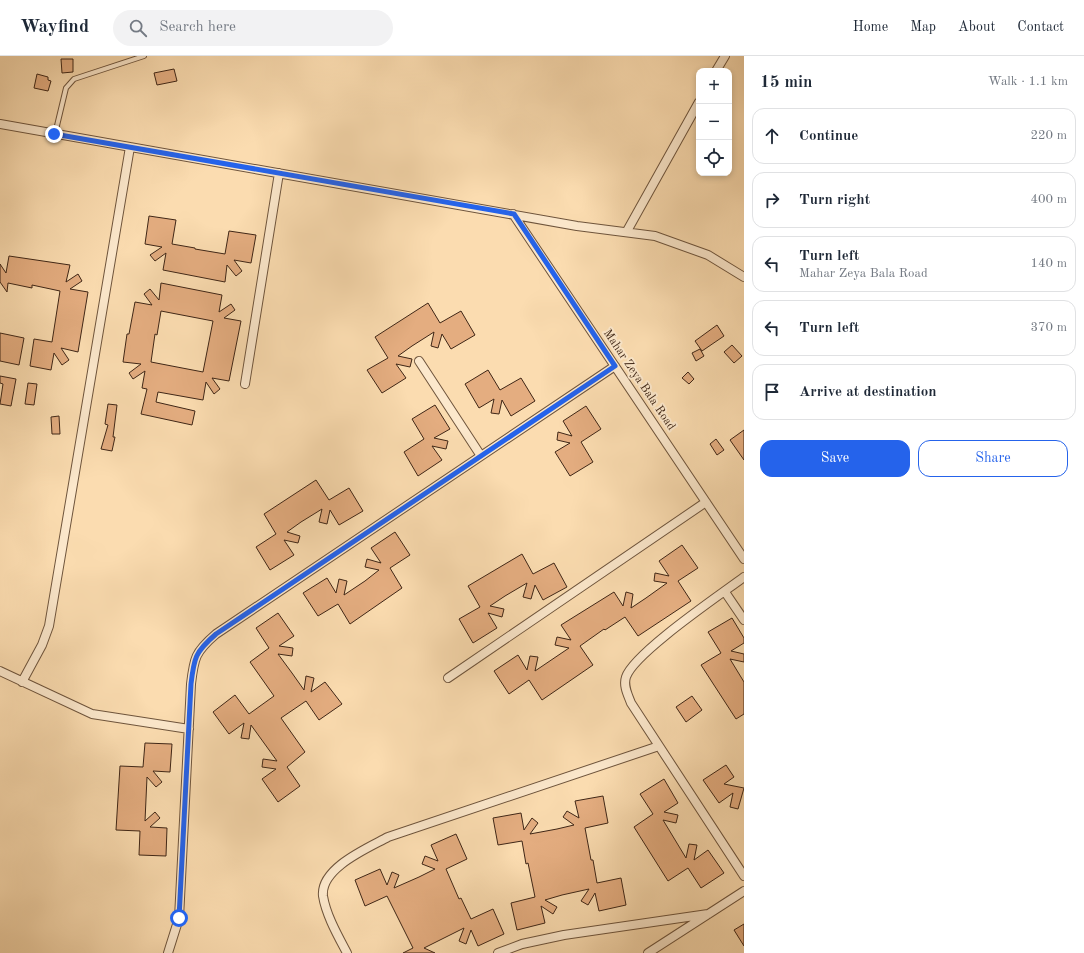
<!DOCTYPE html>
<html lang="en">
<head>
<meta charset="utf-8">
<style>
	:root { --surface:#fff; --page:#f2f2f3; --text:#1f2937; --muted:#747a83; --line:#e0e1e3; --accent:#2563eb }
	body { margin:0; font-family:"Old Standard TT",serif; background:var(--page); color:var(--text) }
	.controls { position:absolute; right:12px; top:12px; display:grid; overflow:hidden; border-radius:8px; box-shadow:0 2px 6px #0003 }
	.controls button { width:36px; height:36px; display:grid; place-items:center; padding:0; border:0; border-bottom:1px solid var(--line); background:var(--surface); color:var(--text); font:20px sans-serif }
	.stop { position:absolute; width:12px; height:12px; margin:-9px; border:3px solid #2563eb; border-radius:50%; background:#fff }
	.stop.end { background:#2563eb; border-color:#fff; box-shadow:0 1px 4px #0008 }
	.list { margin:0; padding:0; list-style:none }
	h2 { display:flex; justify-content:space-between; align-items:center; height:52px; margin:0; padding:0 16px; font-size:17px }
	h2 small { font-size:13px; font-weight:400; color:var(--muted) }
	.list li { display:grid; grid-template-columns:26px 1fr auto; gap:12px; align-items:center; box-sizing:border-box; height:56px; margin:0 8px 8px; padding:0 8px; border:1px solid var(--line); border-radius:12px }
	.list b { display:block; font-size:15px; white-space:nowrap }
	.list p { margin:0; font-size:13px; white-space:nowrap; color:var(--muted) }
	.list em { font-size:13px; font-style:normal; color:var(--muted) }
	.actions { display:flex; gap:8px; padding:12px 16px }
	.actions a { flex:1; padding:9px 0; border:1px solid var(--accent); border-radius:12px; text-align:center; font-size:14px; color:var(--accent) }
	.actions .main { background:var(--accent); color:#fff }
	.icon { flex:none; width:22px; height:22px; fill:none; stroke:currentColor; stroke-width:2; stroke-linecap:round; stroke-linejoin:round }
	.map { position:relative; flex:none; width:744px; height:897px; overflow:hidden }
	header { display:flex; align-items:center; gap:24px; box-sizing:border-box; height:56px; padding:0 20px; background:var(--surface); border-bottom:1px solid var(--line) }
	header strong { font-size:19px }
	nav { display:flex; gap:22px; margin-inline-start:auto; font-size:14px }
	.search { width:280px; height:36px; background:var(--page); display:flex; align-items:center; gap:10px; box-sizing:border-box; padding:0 14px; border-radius:22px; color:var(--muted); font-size:15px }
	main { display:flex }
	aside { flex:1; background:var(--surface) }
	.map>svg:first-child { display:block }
</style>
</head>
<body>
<header>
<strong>Wayfind</strong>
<div class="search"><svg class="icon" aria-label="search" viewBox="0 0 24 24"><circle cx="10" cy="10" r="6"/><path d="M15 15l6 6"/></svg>Search here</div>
<nav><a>Home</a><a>Map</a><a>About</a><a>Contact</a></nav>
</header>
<main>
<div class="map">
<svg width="744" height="897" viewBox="0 0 744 897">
	<rect width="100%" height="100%" fill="#fbdcb0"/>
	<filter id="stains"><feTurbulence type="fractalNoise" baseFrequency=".005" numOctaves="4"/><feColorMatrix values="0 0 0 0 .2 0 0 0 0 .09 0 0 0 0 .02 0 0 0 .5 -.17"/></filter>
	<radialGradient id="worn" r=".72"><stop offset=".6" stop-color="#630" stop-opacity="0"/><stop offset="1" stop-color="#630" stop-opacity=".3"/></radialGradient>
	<path fill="#e4ad80" stroke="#3f2616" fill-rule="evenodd" d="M 61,3 L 73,3 L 73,16 L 62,17 Z
		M 174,13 L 177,25 L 157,29 L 154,17 Z
		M 37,18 L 48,21 L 48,24 L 51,25 L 48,35 L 34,32 Z
		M 149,160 L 176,164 L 172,188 L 195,192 L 195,193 L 225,198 L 229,175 L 256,179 L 251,207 L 234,204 L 242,215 L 236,220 L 227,209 L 225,226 L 163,214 L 166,197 L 155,205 L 150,199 L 162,191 L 145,188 Z
		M 9,200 L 70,209 L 66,226 L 78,218 L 82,225 L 70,233 L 88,236 L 78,296 L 61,292 L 69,304 L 62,309 L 54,297 L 51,314 L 30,310 L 34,283 L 52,286 L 60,235 L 32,229 L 32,232 L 8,227 L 7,236 L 0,226 L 0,208 L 6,217 Z
		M 161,227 L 222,239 L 219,256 L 231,248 L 235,254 L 224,262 L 241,265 L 229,325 L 212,322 L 220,333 L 214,338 L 206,326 L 203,344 L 158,336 L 156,346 L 195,355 L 192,369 L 141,358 L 147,333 L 142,332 L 145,315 L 133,323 L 129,317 L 141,308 L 123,306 L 127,278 L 129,278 L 135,246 L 152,249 L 144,238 L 150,233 L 159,244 ZM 161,255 L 213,265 L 203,316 L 151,306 L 155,278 L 157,279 Z
		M 428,247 L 440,267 L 461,255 L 475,279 L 451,293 L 442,278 L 438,292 L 431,290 L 434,276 L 412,290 L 398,300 L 412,303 L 410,311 L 396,308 L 406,322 L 382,337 L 367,314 L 388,302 L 375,281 Z
		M 717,269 L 724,280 L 702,295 L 695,285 Z
		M 0,277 L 24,282 L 19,309 L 0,305 Z
		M 732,289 L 742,300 L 734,307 L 724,296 Z
		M 700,293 L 704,300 L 696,305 L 692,297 Z
		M 488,314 L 500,334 L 521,322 L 535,345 L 511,360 L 502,344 L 499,358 L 491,357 L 494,343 L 479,352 L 465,328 Z
		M 688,316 L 694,323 L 689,328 L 682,322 Z
		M 0,320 L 16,323 L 11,350 L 0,348 L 3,328 L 0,327 Z
		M 28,327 L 37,328 L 34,349 L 25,348 Z
		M 108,348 L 117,349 L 113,381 L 115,381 L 112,395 L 101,393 L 108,369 L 105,368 Z
		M 435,349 L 450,373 L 434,382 L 448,385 L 446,393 L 432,390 L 442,404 L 418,420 L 404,396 L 424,383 L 412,363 Z
		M 586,350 L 601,373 L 581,386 L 593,406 L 570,420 L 555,396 L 570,387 L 557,384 L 558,376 L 572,380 L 563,365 Z
		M 59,360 L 60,378 L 52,378 L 51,361 Z
		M 744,374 L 744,404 L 730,384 Z
		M 716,383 L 724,394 L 717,399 L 710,388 Z
		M 316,424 L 329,444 L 349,432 L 363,455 L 339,469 L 330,454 L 327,468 L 319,466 L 322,453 L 301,466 L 287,476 L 300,480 L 298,487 L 284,484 L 294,499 L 270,514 L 256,491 L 276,478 L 264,458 Z
		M 395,476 L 410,499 L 390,512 L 402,532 L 350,568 L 338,548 L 318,560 L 303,537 L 327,522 L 336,537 L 339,523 L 347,525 L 344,539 L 365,525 L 379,514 L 365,511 L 367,503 L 381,507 L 371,492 Z
		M 682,489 L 698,512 L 678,525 L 691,545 L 638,580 L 625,561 L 605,574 L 604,573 L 580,590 L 593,609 L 542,644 L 529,624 L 509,638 L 494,615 L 518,599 L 527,614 L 530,600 L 538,601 L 535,615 L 569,592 L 555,589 L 557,581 L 571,584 L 561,569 L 614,536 L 623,550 L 626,536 L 633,538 L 631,552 L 646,542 L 667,527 L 654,525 L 655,517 L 669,520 L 659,505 Z
		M 522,498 L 533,518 L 554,507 L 567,531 L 543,544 L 535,529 L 531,543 L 523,541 L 527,527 L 505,540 L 490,550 L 504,553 L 502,561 L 488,557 L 497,572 L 473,587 L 459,563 L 480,551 L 468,530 Z
		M 278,557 L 294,580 L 279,590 L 293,592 L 292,600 L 278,598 L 292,617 L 304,634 L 306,620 L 314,622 L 311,636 L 325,626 L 342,648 L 319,664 L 306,645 L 281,662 L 305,696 L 287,711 L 300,730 L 278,746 L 262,723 L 276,713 L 262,711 L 263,703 L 277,705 L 251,669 L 249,683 L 241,682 L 244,667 L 229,678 L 213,656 L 235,639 L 249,658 L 274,640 L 250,606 L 269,592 L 256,572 Z
		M 732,562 L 744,582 L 744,587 L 731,595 L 744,598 L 744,606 L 730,603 L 744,626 L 744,658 L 736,663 L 701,609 L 721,597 L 708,576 Z
		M 692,640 L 702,654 L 686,666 L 676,651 Z
		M 145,687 L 172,688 L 170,716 L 153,715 L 162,726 L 156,731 L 147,721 L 145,765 L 155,756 L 160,762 L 150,771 L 167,772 L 166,800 L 139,799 L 140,775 L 116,774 L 120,710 L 143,711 Z
		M 726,709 L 734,721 L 724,728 L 744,732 L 738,753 L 730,751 L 733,737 L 719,747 L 703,724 Z
		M 664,723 L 678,747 L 664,756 L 678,759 L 676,767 L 663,764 L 686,802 L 689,788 L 697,789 L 694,804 L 708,794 L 724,817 L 701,832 L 688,812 L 668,825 L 634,771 L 653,758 L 640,738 Z
		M 603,740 L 608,767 L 585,772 L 591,804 L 593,804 L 597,827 L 621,822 L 626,849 L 599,855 L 595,837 L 588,849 L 581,845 L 589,833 L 562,839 L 545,844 L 557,851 L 553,858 L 541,850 L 545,867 L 517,874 L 511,847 L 535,841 L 528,807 L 526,808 L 522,785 L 498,789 L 493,762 L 521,757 L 524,774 L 532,762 L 538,767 L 530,778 L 557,773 L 574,769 L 563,761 L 567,755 L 579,762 L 575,745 Z
		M 456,778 L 467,803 L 446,813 L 459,843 L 461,842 L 471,863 L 493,853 L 504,878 L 478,890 L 471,874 L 466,888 L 459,885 L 464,872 L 424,892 L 435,897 L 403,897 L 413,892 L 387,840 L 365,850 L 355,824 L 380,813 L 387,829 L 392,816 L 399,819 L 394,832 L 419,821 L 435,813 L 422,808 L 425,800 L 438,805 L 431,789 Z
		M 744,868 L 744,890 L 734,874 Z"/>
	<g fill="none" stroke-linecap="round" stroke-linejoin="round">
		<g stroke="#6e543c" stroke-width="6">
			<path id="service" d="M 55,78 L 66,32 L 74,23 L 144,0"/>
		</g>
		<g stroke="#6e543c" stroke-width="10">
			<path id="minor" d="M 716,15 L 725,0
				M 0,68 L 577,170 L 655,180 L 708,199 L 744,221
				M 513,158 L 744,503
				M 627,175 L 699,46
				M 419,305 L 481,400
				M 245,328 L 279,117
				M 744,521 C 720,539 634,597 626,621 C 623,630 628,639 631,647 L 744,820
				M 725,536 L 744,564
				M 0,615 L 92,658 L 189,673
				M 448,622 L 706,446
				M 22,626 L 42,589 L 49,570 L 130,91
				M 168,897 L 179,862 L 191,628 C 194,602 195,596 216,578 L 615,310
				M 347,897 C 338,880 326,859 323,840 C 320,812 368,792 388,781 L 659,690
				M 498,897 L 522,888 L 564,879 L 708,858
				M 648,897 L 744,835"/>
		</g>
		<use href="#service" stroke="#fce8cc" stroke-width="4"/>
		<use href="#minor" stroke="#fce8cc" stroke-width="8"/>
	</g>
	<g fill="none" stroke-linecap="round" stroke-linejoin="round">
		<path stroke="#2563eb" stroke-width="5" d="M 54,78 L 514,158 L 615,310 L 216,578 C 195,596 194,602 191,628 L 179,862"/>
	</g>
	<g text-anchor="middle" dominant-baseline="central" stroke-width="4" stroke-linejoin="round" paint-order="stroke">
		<g font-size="12" fill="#3f2616" stroke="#fce8cc">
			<text transform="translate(639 324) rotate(56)">Mahar Zeya Bala Road</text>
		</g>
	</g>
	<rect width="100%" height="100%" filter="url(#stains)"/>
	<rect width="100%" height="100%" fill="url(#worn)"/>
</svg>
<div class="controls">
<button>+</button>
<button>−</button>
<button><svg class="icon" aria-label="locate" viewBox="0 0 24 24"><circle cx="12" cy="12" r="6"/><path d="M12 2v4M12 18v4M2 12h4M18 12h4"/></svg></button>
</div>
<div class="stop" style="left:179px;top:862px"></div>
<div class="stop end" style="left:54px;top:78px"></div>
</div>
<aside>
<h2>15 min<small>Walk · 1.1 km</small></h2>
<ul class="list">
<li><svg class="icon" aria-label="ahead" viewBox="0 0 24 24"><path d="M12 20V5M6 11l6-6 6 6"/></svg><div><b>Continue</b></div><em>220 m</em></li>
<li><svg class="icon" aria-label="right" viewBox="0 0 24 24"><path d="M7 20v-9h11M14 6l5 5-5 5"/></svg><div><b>Turn right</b></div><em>400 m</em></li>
<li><svg class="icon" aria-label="left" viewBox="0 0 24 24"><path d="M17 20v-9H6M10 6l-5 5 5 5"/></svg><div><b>Turn left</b><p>Mahar Zeya Bala Road</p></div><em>140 m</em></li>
<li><svg class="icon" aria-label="left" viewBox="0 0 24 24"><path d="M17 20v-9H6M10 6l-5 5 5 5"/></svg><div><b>Turn left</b></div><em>370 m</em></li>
<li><svg class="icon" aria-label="arrive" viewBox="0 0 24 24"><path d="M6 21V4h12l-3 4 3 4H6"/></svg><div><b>Arrive at destination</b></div></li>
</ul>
<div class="actions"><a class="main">Save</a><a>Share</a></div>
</aside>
</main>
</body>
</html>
